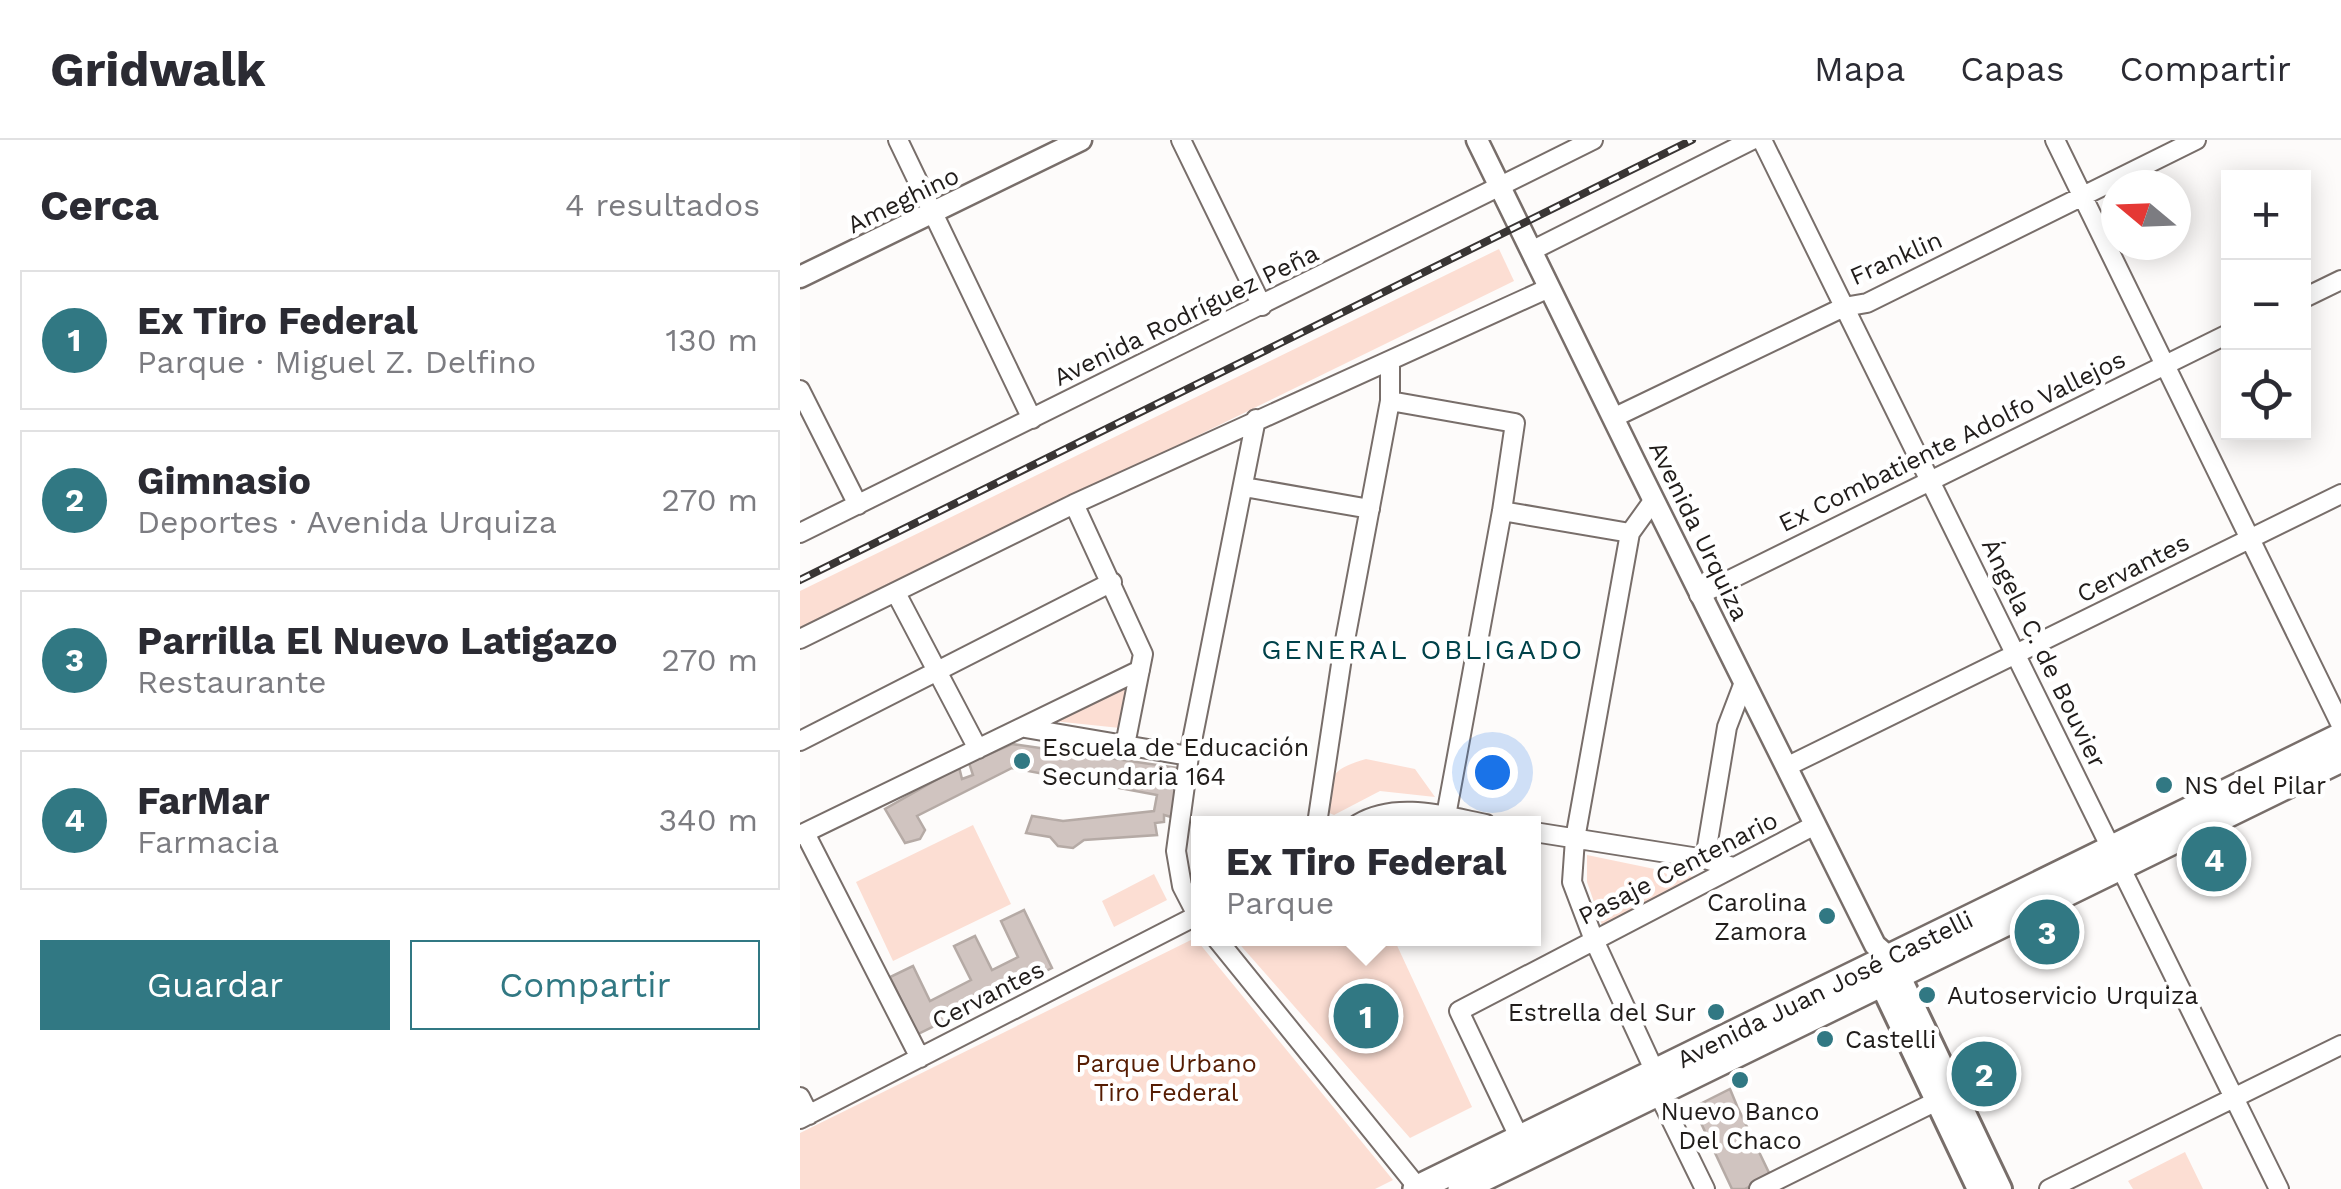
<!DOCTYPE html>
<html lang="es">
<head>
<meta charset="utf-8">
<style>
	:root { --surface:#fff; --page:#f7f7f7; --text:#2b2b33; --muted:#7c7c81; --line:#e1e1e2; --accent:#317883 }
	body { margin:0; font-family:"Work Sans",sans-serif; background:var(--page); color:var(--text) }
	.controls { position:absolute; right:30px; top:30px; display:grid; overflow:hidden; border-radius:0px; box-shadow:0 5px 25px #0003 }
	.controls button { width:90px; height:90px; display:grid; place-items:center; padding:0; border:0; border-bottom:2px solid var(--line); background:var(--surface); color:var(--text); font:50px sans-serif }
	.compass { position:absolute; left:1301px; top:30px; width:90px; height:90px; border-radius:50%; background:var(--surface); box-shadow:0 5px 25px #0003; rotate:289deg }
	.you { position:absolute; left:692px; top:632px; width:35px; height:35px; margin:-25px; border:8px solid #fff; border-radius:50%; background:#1a73e8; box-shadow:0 0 0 15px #1a73e833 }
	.badge { display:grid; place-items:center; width:65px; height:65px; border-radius:50%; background:var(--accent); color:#fff; font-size:32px; font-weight:700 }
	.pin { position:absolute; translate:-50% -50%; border:5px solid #fff; box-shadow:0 2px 10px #0006 }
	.popup { position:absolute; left:391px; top:676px; width:350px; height:130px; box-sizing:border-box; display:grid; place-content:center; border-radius:0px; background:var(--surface); filter:drop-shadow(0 2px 8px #0005); font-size:32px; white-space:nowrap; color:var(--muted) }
	.popup b { font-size:38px; color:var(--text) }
	.popup::after { content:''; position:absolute; left:50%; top:100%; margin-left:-20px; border:20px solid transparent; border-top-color:var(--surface) }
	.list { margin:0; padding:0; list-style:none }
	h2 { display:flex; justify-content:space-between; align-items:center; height:130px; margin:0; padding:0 40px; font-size:42px }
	h2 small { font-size:32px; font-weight:400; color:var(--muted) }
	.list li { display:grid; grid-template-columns:65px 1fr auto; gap:30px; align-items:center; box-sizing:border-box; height:140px; margin:0 20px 20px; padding:0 20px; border:2px solid var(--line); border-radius:0px }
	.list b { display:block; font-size:38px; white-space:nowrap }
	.list p { margin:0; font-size:32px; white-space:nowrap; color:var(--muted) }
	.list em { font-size:32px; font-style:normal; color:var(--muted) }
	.actions { display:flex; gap:20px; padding:30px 40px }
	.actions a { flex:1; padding:22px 0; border:2px solid var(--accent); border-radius:0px; text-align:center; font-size:35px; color:var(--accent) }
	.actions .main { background:var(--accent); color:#fff }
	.icon { flex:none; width:55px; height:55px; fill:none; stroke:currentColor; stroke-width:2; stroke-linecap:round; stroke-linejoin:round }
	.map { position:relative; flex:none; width:1541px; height:1049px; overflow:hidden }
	header { display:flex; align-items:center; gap:60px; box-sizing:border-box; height:140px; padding:0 50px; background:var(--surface); border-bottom:2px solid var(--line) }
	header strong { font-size:48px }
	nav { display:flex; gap:55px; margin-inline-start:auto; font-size:35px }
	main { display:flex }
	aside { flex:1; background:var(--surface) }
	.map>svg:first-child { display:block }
</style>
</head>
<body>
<header>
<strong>Gridwalk</strong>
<nav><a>Mapa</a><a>Capas</a><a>Compartir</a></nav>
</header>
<main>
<aside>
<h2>Cerca<small>4 resultados</small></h2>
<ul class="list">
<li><span class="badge">1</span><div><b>Ex Tiro Federal</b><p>Parque · Miguel Z. Delfino</p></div><em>130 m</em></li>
<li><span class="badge">2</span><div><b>Gimnasio</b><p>Deportes · Avenida Urquiza</p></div><em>270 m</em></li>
<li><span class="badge">3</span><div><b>Parrilla El Nuevo Latigazo</b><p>Restaurante</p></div><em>270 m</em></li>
<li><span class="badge">4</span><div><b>FarMar</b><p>Farmacia</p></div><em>340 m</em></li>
</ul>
<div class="actions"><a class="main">Guardar</a><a>Compartir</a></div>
</aside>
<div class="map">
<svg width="1541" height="1049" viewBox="0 0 1541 1049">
	<rect width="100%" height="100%" fill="#fdfbfa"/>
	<path fill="#fcded3" d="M 699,109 L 714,141 L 0,490 L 0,451 Z
		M 330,542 L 320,588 L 253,581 Z
		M 566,619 L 615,629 L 635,657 L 580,651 L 534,675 L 527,672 C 531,635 529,630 566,619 Z
		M 173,685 L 211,764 L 93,821 L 56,742 Z
		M 787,715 L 898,738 L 802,785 L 787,742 Z
		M 354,734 L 367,760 L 314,787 L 302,761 Z
		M 395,798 L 593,1040 L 575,1049 L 0,1049 L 0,993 Z
		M 435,799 L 594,799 L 672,967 L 610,998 Z
		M 1385,1012 L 1403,1049 L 1333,1049 L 1328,1041 Z"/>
	<path fill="#d0c4c0" stroke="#b5aaa5" stroke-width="2.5" d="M 212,604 L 385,629 L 378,679 L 364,675 L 364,682 L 355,683 L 357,695 L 284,700 L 273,708 L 258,706 L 250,697 L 226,693 L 232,676 L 263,681 L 354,671 L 357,655 L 212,628 L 117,676 L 125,690 L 120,699 L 105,703 L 85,669 L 159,627 L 162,639 L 173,635 L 169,623 Z
		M 224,770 L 252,828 L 118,894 L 90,837 L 113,826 L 130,861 L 171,840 L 154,806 L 175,796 L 192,830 L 218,817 L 201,781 Z
		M 930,949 L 937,966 L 901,983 L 894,967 Z
		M 937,966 L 971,1037 L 945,1049 L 932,1049 L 901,983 Z"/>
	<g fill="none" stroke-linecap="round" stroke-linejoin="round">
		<g stroke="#786e6a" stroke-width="22">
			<path id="minor" d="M 98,0 L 232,279
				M 381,0 L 462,166
				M 962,0 L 1479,1049
				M 1255,0 L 1541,585
				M 731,111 L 952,0
				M 1504,158 L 1541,140
				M 0,250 L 58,365
				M 590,261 L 715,283 L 702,371 L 646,676
				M 815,277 L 1044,167 L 1067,163 L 1396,0
				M 444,347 L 570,369
				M 853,361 L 830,393 L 775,699 L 772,742 L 794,800 L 856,934 L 859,955 L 905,1049
				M 274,364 L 343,514 L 325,605
				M 702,371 L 830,393
				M 0,393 L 793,0
				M 96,453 L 178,609
				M 899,455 L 1428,194
				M 0,499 L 274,364 L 749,148
				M 225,588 L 389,616
				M 0,601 L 312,442
				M 986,627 L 1541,354
				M 517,684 L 543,511 L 590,261 L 590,222
				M 558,684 C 596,661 645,676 686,684
				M 734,692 L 905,719 L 933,727
				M 5,693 L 120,918
				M 0,695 L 340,530
				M 905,719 L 927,587 L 943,545
				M 398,777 L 382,746 L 376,711 L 389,616 L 456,279
				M 416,798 L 619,1049
				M 0,957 L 9,975
				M 0,979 L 398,775
				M 720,999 L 659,871 L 1015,685
				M 959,1049 L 1149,955
				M 1249,1049 L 1541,905"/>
		</g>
		<g stroke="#786e6a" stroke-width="25">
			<path id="tertiary" d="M 677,0 C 808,269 941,538 1075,805 L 1091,819
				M 0,137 L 281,0"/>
		</g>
		<g stroke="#786e6a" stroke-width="28">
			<path id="secondary" d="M 1092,822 L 1200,1049
				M 1075,830 L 1179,1049"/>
		</g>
		<g stroke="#786e6a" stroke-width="30">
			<g id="primary">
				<path id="s1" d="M 616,1049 L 1541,596"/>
				<path d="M 661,1049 L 1541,619"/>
			</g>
		</g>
		<use href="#minor" stroke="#fff" stroke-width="18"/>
		<use href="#tertiary" stroke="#fff" stroke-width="20"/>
		<use href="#secondary" stroke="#fff" stroke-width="22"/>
		<use href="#primary" stroke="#fff" stroke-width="25"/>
		<g stroke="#393534" stroke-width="8">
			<path id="rail" d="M 0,440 L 892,0"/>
		</g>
		<use href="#rail" stroke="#fff" stroke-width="4" stroke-dasharray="11" stroke-linecap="butt"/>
	</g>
	<g fill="#317883" stroke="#fff" stroke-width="4">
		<circle cx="222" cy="621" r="10"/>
		<circle cx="1364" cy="645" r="10"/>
		<circle cx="1027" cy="776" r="10"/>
		<circle cx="1127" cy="855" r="10"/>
		<circle cx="916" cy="872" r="10"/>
		<circle cx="1025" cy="899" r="10"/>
		<circle cx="940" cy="940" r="10"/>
	</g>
	<g text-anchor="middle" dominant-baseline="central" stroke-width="9" stroke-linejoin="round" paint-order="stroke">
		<g font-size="25" fill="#211d1b" stroke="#fff">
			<text transform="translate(103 60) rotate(-26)">Ameghino</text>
			<text transform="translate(1096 118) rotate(-24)">Franklin</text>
			<text transform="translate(386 175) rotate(-26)">Avenida Rodríguez Peña</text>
			<text transform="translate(1152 301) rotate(-26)">Ex Combatiente Adolfo Vallejos</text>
			<text transform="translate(899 391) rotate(64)">Avenida Urquiza</text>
			<text transform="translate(1333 428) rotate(-27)">Cervantes</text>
			<text transform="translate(1244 513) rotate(64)">Ángela C. de Bouvier</text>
			<text transform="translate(878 728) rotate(-27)">Pasaje Centenario</text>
			<text stroke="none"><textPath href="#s1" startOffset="455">Avenida Juan José Castelli</textPath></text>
			<text transform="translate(188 855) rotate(-27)">Cervantes</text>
		</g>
		<g font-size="25" fill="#211d1b" stroke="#fff" text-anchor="start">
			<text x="242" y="607">Escuela de Educación<tspan x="242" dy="29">Secundaria 164</tspan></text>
			<text x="1384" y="645">NS del Pilar</text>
			<text x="1007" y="762" text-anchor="end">Carolina<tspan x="1007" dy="29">Zamora</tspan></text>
			<text x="1147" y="855">Autoservicio Urquiza</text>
			<text x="896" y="872" text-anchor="end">Estrella del Sur</text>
			<text x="1045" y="899">Castelli</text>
			<text x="940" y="971" text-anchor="middle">Nuevo Banco<tspan x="940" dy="29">Del Chaco</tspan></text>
		</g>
		<g font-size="25" fill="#551c02" stroke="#fff">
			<text x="366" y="923">Parque Urbano<tspan x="366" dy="29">Tiro Federal</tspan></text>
		</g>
		<g font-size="28" letter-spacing="2.5" fill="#00424a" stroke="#fff">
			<text x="623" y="509">GENERAL OBLIGADO</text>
		</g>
	</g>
</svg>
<div class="controls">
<button>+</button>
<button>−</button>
<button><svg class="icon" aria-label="locate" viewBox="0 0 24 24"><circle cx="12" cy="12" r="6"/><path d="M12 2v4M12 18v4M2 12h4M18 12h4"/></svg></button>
</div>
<svg class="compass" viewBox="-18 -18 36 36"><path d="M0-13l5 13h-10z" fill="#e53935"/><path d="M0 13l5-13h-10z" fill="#7c7c81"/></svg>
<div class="you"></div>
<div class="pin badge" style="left:566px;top:876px">1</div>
<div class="popup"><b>Ex Tiro Federal</b>Parque</div>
<div class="pin badge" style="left:1184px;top:934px">2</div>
<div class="pin badge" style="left:1247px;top:792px">3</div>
<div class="pin badge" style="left:1414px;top:719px">4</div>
</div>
</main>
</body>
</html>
